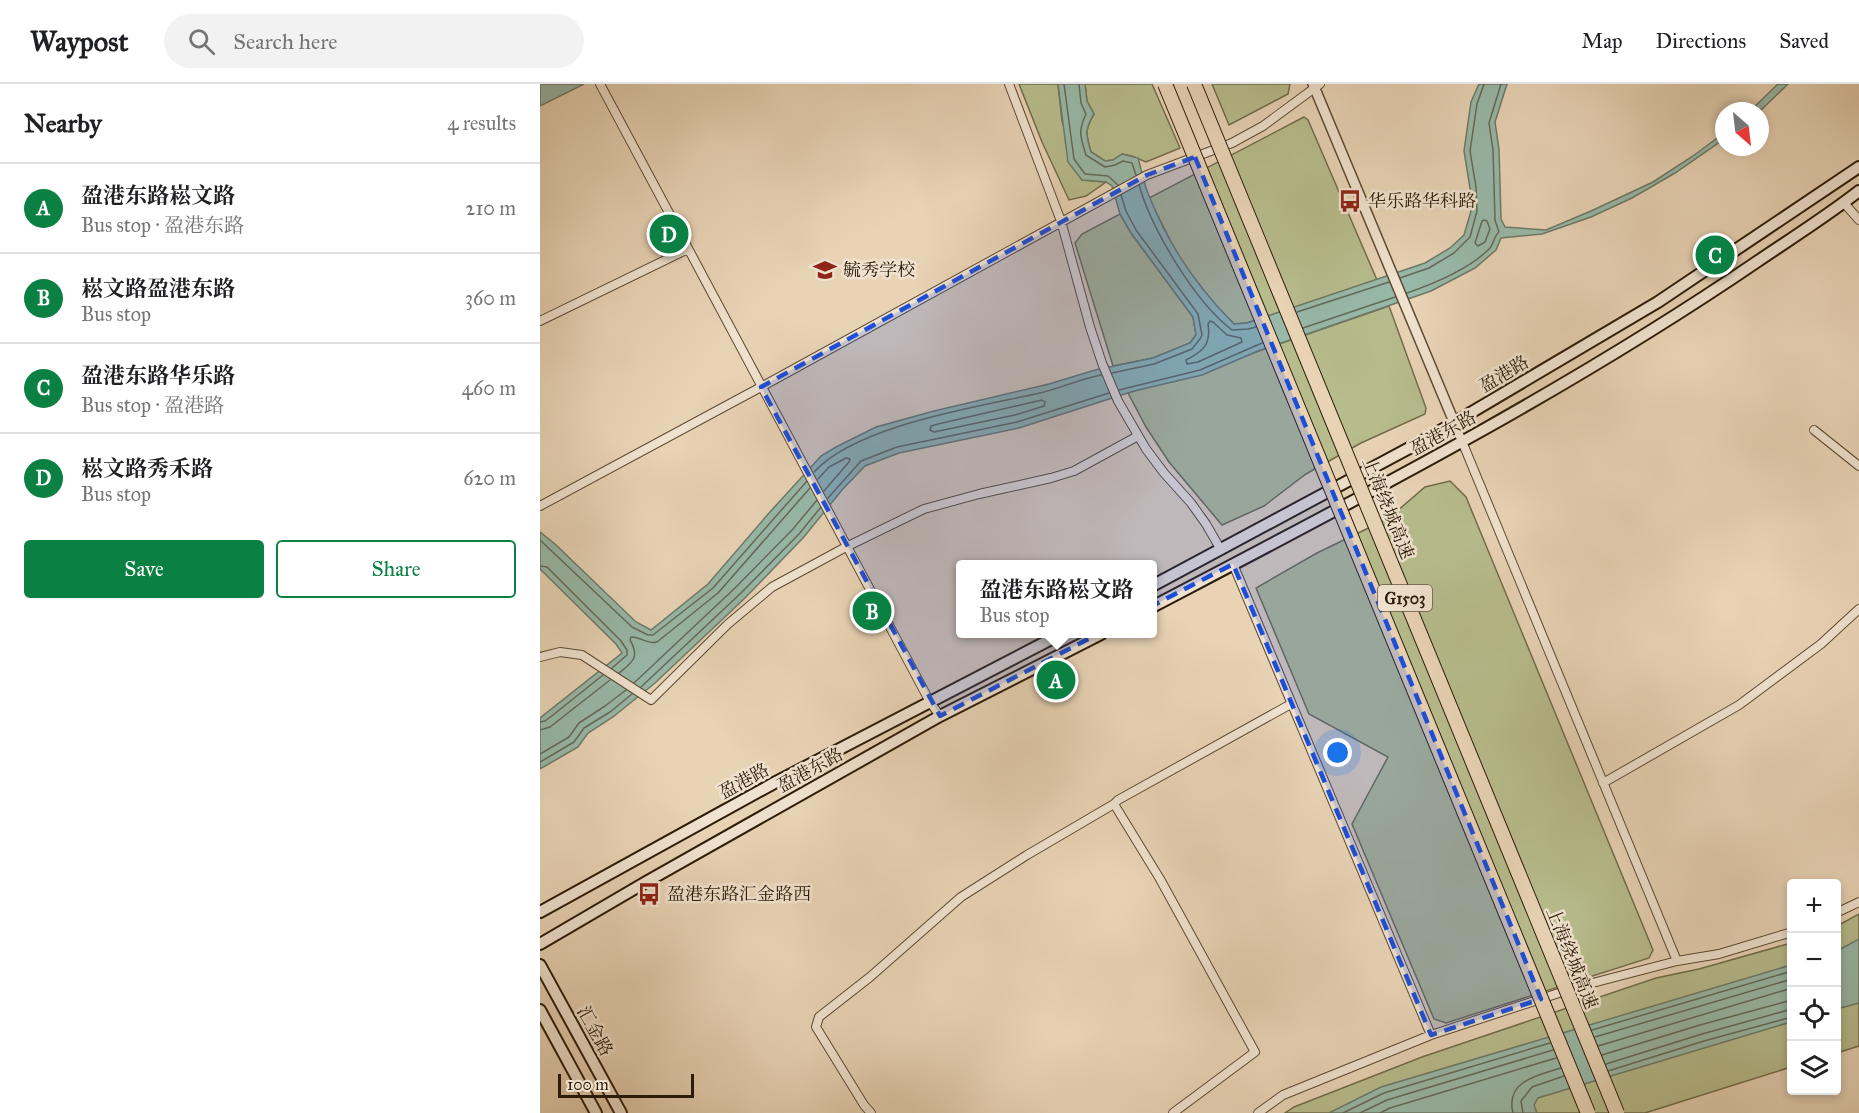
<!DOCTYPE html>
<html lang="en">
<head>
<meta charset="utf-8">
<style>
	:root { --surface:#fff; --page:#f2f2f2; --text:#202124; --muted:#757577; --line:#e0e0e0; --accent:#0b8043 }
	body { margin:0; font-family:"IM FELL Great Primer","Noto Serif SC",serif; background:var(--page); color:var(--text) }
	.controls { position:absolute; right:18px; bottom:18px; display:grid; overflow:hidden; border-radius:6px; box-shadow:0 3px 9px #0003 }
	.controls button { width:54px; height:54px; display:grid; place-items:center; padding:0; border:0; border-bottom:2px solid var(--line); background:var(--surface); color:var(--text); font:30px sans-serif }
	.compass { position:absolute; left:1175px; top:18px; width:54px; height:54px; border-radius:50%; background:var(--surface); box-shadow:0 3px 9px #0003; rotate:152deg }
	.scale { position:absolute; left:18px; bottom:15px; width:136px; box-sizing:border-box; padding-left:6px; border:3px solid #2d1c07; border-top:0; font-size:16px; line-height:21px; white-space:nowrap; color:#2d1c07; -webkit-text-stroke:4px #f0e2cf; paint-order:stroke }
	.you { position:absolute; left:798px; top:669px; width:21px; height:21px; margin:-15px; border:4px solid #fff; border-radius:50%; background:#1a73e8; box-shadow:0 0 0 9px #1a73e833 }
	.badge { display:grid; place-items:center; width:39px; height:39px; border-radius:50%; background:var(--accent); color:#fff; font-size:20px; font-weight:700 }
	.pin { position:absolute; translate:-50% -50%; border:3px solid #fff; box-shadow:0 2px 6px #0006 }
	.popup { position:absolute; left:416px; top:476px; width:201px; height:78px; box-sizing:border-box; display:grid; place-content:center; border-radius:6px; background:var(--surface); filter:drop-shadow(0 2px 4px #0005); font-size:20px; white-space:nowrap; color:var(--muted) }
	.popup b { font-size:22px; color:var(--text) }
	.popup::after { content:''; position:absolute; left:50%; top:100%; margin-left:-12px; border:12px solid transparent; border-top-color:var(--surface) }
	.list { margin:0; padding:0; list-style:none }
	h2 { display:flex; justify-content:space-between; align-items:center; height:78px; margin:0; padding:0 24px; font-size:26px }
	h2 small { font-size:20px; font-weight:400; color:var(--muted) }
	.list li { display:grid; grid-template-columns:39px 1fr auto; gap:18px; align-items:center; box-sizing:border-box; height:90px; padding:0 24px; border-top:2px solid var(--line) }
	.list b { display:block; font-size:22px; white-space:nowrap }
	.list p { margin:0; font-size:20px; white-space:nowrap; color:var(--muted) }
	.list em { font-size:20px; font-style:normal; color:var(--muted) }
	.actions { display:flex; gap:12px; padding:18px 24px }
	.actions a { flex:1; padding:14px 0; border:2px solid var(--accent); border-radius:6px; text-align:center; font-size:21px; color:var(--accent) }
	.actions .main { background:var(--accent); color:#fff }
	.icon { flex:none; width:33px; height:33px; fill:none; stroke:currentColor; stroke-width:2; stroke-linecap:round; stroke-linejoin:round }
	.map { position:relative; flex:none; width:1319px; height:1029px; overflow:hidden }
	header { display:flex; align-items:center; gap:36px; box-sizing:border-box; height:84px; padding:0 30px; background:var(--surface); border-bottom:2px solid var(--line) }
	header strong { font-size:28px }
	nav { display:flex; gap:33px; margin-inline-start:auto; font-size:21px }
	.search { width:420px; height:54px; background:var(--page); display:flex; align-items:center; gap:15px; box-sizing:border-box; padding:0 21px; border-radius:33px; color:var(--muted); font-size:22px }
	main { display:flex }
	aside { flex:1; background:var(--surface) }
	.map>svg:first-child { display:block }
</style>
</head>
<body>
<header>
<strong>Waypost</strong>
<div class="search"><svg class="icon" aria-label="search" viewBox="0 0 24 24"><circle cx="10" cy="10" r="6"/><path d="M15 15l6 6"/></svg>Search here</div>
<nav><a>Map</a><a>Directions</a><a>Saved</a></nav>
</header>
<main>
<aside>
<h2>Nearby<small>4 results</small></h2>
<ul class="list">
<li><span class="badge">A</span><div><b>盈港东路崧文路</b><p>Bus stop · 盈港东路</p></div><em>210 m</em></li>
<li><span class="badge">B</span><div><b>崧文路盈港东路</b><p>Bus stop</p></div><em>360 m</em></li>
<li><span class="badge">C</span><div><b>盈港东路华乐路</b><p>Bus stop · 盈港路</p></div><em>460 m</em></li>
<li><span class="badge">D</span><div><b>崧文路秀禾路</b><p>Bus stop</p></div><em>620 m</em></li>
</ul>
<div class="actions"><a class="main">Save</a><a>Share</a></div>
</aside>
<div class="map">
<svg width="1319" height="1029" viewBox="0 0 1319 1029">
	<rect width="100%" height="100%" fill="#e8d3b5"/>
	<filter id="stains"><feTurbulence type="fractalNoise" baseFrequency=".00333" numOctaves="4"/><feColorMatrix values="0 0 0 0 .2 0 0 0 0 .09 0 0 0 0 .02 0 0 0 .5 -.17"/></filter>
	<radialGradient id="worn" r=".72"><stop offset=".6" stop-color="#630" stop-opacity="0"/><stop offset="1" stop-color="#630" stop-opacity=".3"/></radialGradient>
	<path fill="#b7bc8d" stroke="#726c4a" stroke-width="1.5" d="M 479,0 L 518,0 L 522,37 L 542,96 L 566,98 L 546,112 L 529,116 L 502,58 Z
		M 545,0 L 612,0 L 640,64 L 606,78 L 592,72 L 582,70 L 573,76 L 565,77 L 551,68 C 546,50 544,47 554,30 L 547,17 Z
		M 672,0 L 750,0 L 748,10 L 689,41 Z
		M 764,33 L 768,36 L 837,196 L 707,239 L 694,240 L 676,222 L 640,176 L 609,114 Z
		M 580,130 L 591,149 L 653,233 L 656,251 L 650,259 L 613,274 L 573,282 L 535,159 L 542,150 Z
		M 849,222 L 886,324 L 885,330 L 821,359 L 766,390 L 724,422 L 682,441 L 629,378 L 606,343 L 588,309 L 696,275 Z
		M 910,397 L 926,413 L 1113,866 L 1109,874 L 906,939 L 894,935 L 812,740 L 848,673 L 769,630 L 716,504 L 777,469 L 849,434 L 885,403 Z
		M 1319,830 L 1319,962 L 1297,969 L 1297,842 Z
		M 1251,859 L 1251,983 L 1105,1029 L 745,1029 L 754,1023 L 882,973 L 1116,894 L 1159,885 Z"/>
	<path fill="#98b9a9" stroke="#6d7a68" stroke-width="1.5" d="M 0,0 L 44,0 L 0,22 Z
		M 518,0 L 545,0 L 547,17 L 554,30 C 544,47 546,50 551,68 L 565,77 L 573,76 L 582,70 L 598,74 C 602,87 604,102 610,114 C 629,162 658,204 694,240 L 707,239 L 885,179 L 910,164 L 924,151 L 931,127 L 930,104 L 924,67 L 931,18 L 939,0 L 967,0 L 955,38 L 959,65 L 961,135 L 965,143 L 1006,146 L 1051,127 L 1113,98 L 1153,72 L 1184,49 L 1184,55 L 1135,89 L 1092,114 L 1051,133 L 1002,150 L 961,154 L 956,166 L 935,184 L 891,207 L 718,267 L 662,291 L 594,307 L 479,344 L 359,369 L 325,382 L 302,406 L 263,454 L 205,514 L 115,599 L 73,633 L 48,649 L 38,663 L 0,685 L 0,634 L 82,569 L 76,560 L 0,485 L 0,448 L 15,460 L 96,538 L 111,546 L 168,500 L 229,429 L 281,372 L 296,363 L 336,343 L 394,327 L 509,300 L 555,286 L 613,274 L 650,259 L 656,251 L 653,233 L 591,149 L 580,130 L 572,102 L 566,98 L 542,96 L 528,78 Z
		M 1238,0 L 1248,0 L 1220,27 L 1210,27 Z
		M 1319,855 L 1319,919 L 1297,925 L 1297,867 Z
		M 1251,881 L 1251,938 L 998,1014 L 994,1021 L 997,1029 L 789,1029 L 841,1003 Z"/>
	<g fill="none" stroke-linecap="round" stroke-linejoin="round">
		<path stroke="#626a58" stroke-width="1.5" d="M 524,0 L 534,75 L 545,90 L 568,92 L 578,101
			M 539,0 L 541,19 L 546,30 C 538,47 540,52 546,71 L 565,83 L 575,81 L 583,77 L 592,79 L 596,91
			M 599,101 C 612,146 655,218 692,246 L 708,245 L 716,243
			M 944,136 L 947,137 L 950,145 L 945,158 L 938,162 L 935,159 L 942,137 Z
			M 860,194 L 889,184 L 914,169 L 930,153 L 937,127 L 936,103 L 930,67 L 937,20 L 944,0
			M 867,209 C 893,200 930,185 950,164 C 954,159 954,152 959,148 L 955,136 L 953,66 L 949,39 L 961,0
			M 757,228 L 849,198
			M 670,237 L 673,238 L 687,251 L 701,254 L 702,258 L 658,278 L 647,280 L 646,276 C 664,267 671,260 668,240 Z
			M 763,244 L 855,213
			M 572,289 L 614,280 L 652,265 L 660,255 L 662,251 L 658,230 L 596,146 L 586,127 L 581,111
			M 579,306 L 660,286 L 722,259
			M 502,316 L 505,318 L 504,322 L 475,331 L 394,348 L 390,346 L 391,342 L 398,340 Z
			M 274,388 C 317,341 437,323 500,309 C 521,304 540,295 561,291
			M 278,395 L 289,383 L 306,374 L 310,375 L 309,378 L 284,407
			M 288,414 L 321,377 L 357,363 L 477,338 L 569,309
			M 0,456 L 92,543 L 108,551 L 113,551 L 173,504 L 267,397
			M 0,482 L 7,483 L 81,557 L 87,566 L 87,571 L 72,584
			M 79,589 C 93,578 100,573 90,556 L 91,553 C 100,552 106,561 117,558 L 178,509 L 270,404
			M 94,599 L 195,504 L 253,445 L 277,416
			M 101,603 L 201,509 L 259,450 L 281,423
			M 0,638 L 5,637 L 13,631 L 63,591
			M 0,646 L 10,643 L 70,596
			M 0,670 L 29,653 L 39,639 L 65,622 L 86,606
			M 0,678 L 34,658 L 44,644 L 70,628 L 92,610
			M 1052,946 L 1252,887
			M 1055,953 L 1252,895
			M 1058,962 L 1252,904
			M 1062,971 L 1160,941 L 1252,916
			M 1066,980 L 1162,950 L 1252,925
			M 1068,987 L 1164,957 L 1252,933
			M 803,1029 L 844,1009 L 1010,959
			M 820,1029 L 847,1016 L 1013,966
			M 840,1029 L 850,1024 L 1016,974
			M 973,1029 C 965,997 998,991 1021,984
			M 983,1029 L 981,1017 L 992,1003 L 1024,992"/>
		<g stroke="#5c4a32" stroke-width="10">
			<path id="minor" d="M 60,0 C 170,206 281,411 390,618 L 400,632
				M 469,0 L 521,137 L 550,243 L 562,279 L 578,317 L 606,365 L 624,389 L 651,419 L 666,440 L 681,466
				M 1304,119 L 1319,136
				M 0,237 L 148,165
				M 914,338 L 1137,877
				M 1274,346 L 1319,382
				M 0,422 L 221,303 L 607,91 L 692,59 L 723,42 L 780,0
				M 693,480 L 891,951
				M 0,573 L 20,568 L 42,571 L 111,616 L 188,540 L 232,503 L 306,463 L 384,425 L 439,410 L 511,394 L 534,387 L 598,352
				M 1063,699 L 1199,621 L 1281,560 L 1319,525
				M 574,720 L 620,795 L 715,968 L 633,1029
				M 1296,829 L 1319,818
				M 331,1029 L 324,1021 L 276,943 L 279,933 L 330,893 L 421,813 L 487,771 L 574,720 L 578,716 L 751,620
				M 718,1029 L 743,1011 L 891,951 L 1037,903 L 1137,877 L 1179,870 L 1252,848"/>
		</g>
		<g stroke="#5c4a32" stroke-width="12">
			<path id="tertiary" d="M 773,0 L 914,338"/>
		</g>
		<g stroke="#2d1c07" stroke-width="14">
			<path id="secondary" d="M 612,502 L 888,354 L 1118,218 L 1319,83
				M 612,523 C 818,415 1026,308 1218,177 C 1252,154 1287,132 1319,107
				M 0,828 L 236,698 L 521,550
				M 0,860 L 106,798 L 400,632 L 561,550
				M 0,881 L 81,1029
				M 0,926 L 56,1029"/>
		</g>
		<use href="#minor" stroke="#f0e2cf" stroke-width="8"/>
		<use href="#tertiary" stroke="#f0e2cf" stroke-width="9"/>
		<use href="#secondary" stroke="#f0e2cf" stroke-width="10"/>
		<g stroke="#2d1c07" stroke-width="16" stroke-linecap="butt">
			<path id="motorway-bridge" d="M 625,0 L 1048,1029
				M 654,0 L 1077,1029"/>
		</g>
		<use href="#motorway-bridge" stroke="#e8d3b5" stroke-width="14"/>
	</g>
	<path fill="#1d4ed8" fill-opacity="0.2" stroke="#1d4ed8" stroke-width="4.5" stroke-dasharray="12 8" stroke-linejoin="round" d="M 655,73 L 1001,915 L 891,951 L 693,480 L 400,632 L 221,303 L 607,91 Z"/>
	<defs>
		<g id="bus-bare" transform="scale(1.8)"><path d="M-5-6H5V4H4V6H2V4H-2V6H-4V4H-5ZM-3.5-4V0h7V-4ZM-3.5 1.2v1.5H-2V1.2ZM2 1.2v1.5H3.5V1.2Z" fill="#8f2418" stroke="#f0e2cf" stroke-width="2.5" paint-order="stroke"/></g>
		<g id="school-bare" transform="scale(1.8)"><path d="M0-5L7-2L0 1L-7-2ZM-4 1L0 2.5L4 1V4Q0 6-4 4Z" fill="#8f2418" stroke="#f0e2cf" stroke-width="2.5" paint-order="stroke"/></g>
	</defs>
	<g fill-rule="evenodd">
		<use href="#bus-bare" x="810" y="117"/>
		<use href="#school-bare" x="285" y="186"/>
		<use href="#bus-bare" x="109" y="810"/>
	</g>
	<g text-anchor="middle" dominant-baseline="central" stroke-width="5" stroke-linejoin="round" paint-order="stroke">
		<rect fill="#f0e2cf" stroke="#685743" stroke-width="1.5" x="838" y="501" width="54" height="26" rx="4.5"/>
		<g font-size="16" font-weight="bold" fill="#2d1c07">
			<text x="865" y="514">G1503</text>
		</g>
		<g font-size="18" fill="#2d1c07" stroke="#f0e2cf" text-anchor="start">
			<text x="828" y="117">华乐路华科路</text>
			<text x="303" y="186">毓秀学校</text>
			<text x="127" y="810">盈港东路汇金路西</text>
		</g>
		<g font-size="18" fill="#2d1c07" stroke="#f0e2cf">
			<text transform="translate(964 290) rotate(-31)">盈港路</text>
			<text transform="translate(903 349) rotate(-29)">盈港东路</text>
			<text transform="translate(848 424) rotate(68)">上海绕城高速</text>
			<text transform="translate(270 686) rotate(-29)">盈港东路</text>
			<text transform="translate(204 697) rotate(-29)">盈港路</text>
			<text transform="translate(1032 874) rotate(68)">上海绕城高速</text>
			<text transform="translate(55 947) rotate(61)">汇金路</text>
		</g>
	</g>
	<rect width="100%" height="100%" filter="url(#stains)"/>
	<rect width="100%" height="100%" fill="url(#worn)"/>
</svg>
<div class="controls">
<button>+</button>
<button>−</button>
<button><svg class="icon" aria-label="locate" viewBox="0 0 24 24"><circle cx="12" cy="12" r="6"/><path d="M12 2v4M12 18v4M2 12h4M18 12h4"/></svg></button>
<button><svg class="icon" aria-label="layers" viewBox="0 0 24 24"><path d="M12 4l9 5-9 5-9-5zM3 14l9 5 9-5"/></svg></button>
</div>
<svg class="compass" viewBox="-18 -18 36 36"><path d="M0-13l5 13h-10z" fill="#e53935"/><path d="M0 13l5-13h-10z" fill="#757577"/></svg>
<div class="scale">100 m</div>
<div class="you"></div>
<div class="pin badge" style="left:516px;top:596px">A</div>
<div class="popup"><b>盈港东路崧文路</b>Bus stop</div>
<div class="pin badge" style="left:332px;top:527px">B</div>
<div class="pin badge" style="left:1175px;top:171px">C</div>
<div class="pin badge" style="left:129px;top:150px">D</div>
</div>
</main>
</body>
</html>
